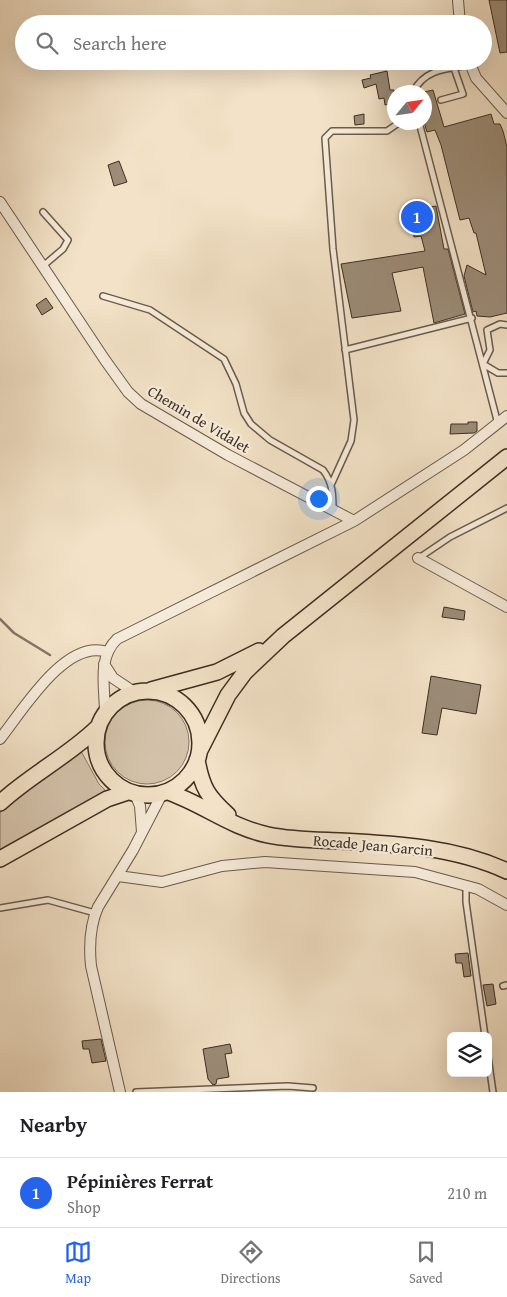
<!DOCTYPE html>
<html lang="en">
<head>
<meta charset="utf-8">
<style>
	:root { --surface:#fff; --page:#f6f6f6; --text:#202124; --muted:#757577; --line:#e0e0e0; --accent:#2563eb }
	body { margin:0; font-family:"Gentium Book Plus",serif; background:var(--page); color:var(--text) }
	.controls { position:absolute; right:15px; bottom:15px; display:grid; overflow:hidden; border-radius:8px; box-shadow:0 5px 20px #0002 }
	.controls button { width:45px; height:45px; display:grid; place-items:center; padding:0; border:0; border-bottom:1px solid var(--line); background:var(--surface); color:var(--text); font:25px sans-serif }
	.compass { position:absolute; left:387px; top:85px; width:45px; height:45px; border-radius:50%; background:var(--surface); box-shadow:0 5px 20px #0002; rotate:61deg }
	.you { position:absolute; left:318px; top:498px; width:18px; height:18px; margin:-12px; border:4px solid #fff; border-radius:50%; background:#1a73e8; box-shadow:0 0 0 8px #1a73e833 }
	.badge { display:grid; place-items:center; width:32px; height:32px; border-radius:50%; background:var(--accent); color:#fff; font-size:16px; font-weight:700 }
	.pin { position:absolute; translate:-50% -50%; border:2px solid #fff; box-shadow:0 1px 5px #0006 }
	.list { margin:0; padding:0; list-style:none }
	h2 { display:flex; justify-content:space-between; align-items:center; height:65px; margin:0; padding:0 20px; font-size:21px }
	h2 small { font-size:16px; font-weight:400; color:var(--muted) }
	.list li { display:grid; grid-template-columns:32px 1fr auto; gap:15px; align-items:center; box-sizing:border-box; height:70px; padding:0 20px; border-top:1px solid var(--line) }
	.list b { display:block; font-size:19px; white-space:nowrap }
	.list p { margin:0; font-size:16px; white-space:nowrap; color:var(--muted) }
	.list em { font-size:16px; font-style:normal; color:var(--muted) }
	.icon { flex:none; width:28px; height:28px; fill:none; stroke:currentColor; stroke-width:2; stroke-linecap:round; stroke-linejoin:round }
	.map { position:relative; flex:none; width:507px; height:1092px; overflow:hidden }
	.search { position:absolute; background:var(--surface); box-shadow:0 5px 20px #0002; left:15px; right:15px; top:15px; height:55px; display:flex; align-items:center; gap:12px; box-sizing:border-box; padding:0 18px; border-radius:28px; color:var(--muted); font-size:19px }
	.sheet { height:135px; background:var(--surface) }
	nav { display:flex; justify-content:space-around; align-items:center; box-sizing:border-box; height:70px; border-top:1px solid var(--line); background:var(--surface); font-size:14px; color:var(--muted) }
	nav a { display:grid; justify-items:center; gap:2px }
	nav .on { color:var(--accent) }
	.map>svg:first-child { display:block }
</style>
</head>
<body>
<div class="map">
<svg width="507" height="1092" viewBox="0 0 507 1092">
	<rect width="100%" height="100%" fill="#f3e2c7"/>
	<filter id="stains"><feTurbulence type="fractalNoise" baseFrequency=".004" numOctaves="4"/><feColorMatrix values="0 0 0 0 .2 0 0 0 0 .09 0 0 0 0 .02 0 0 0 .5 -.17"/></filter>
	<radialGradient id="worn" r=".72"><stop offset=".6" stop-color="#630" stop-opacity="0"/><stop offset="1" stop-color="#630" stop-opacity=".3"/></radialGradient>
	<path fill="#d4c3ab" stroke="#887867" d="M105 742a42 42 0 1 1 84 0a42 42 0 1 1-84 0Z
		M 81,751 L 99,784 L 107,792 L 0,852 L 0,813 L 18,795 Z"/>
	<g fill="none" stroke-linecap="round" stroke-linejoin="round">
		<path stroke="#857564" stroke-width="2.5" d="M 0,619 L 14,633 L 50,655"/>
	</g>
	<path fill="#9c8c78" stroke="#3d2e23" d="M 489,0 L 507,0 L 507,52 L 500,53 Z
		M 387,71 L 390,90 L 394,90 L 394,103 L 385,105 L 384,98 L 379,99 L 376,84 L 364,88 L 362,80 L 371,78 L 370,75 Z
		M 433,90 L 444,127 L 491,114 L 494,124 L 500,124 L 503,131 L 507,147 L 507,313 L 490,317 L 477,316 L 476,311 L 473,312 L 464,276 L 467,265 L 486,275 L 476,233 L 474,233 L 469,218 L 460,220 L 441,145 L 435,130 L 427,132 L 424,122 L 424,92 Z
		M 364,114 L 364,124 L 355,125 L 354,116 Z
		M 119,161 L 127,182 L 114,186 L 108,165 Z
		M 436,206 L 444,249 L 448,249 L 465,314 L 434,323 L 423,267 L 392,273 L 401,311 L 352,318 L 341,264 L 425,251 L 421,236 L 414,237 L 412,223 L 425,221 L 424,217 L 431,216 L 430,207 Z
		M 46,298 L 53,308 L 42,315 L 36,305 Z
		M 468,422 L 477,422 L 477,431 L 474,433 L 450,434 L 451,424 L 468,424 Z
		M 444,607 L 465,611 L 464,620 L 442,617 Z
		M 431,676 L 481,685 L 476,714 L 442,708 L 437,735 L 422,733 Z
		M 468,953 L 471,976 L 464,977 L 462,963 L 456,963 L 455,954 Z
		M 493,984 L 496,1004 L 487,1006 L 483,985 Z
		M 101,1039 L 106,1061 L 92,1063 L 89,1049 L 83,1049 L 82,1041 Z
		M 230,1044 L 232,1053 L 225,1054 L 229,1077 L 217,1079 L 216,1084 L 213,1085 L 208,1079 L 203,1049 Z"/>
	<g fill="none" stroke-linecap="round" stroke-linejoin="round">
		<g stroke="#6a5b4c" stroke-width="8">
			<path id="lane" d="M 413,92 C 425,69 446,69 470,65
				M 441,100 L 463,94 L 454,68
				M 419,122 L 498,424
				M 43,266 L 63,249 L 68,240 L 43,212
				M 103,296 L 150,310 L 224,359 L 236,384 L 244,413 L 251,424 L 270,440 L 323,470 C 333,483 333,495 333,510
				M 507,325 L 500,324 L 487,330 L 490,350 L 483,364 L 498,373 L 507,373
				M 345,350 L 472,318
				M 331,485 L 351,441 L 354,420 L 333,249 L 325,138 L 332,131 L 387,131 L 400,122
				M 419,558 L 450,537 L 507,508
				M 466,886 L 466,902 L 485,1036
				M 0,908 L 48,900 L 95,913
				M 503,986 L 507,985
				M 488,1057 L 493,1092
				M 136,1092 L 288,1086 L 313,1088"/>
		</g>
		<g stroke="#6a5b4c" stroke-width="12">
			<path id="street" d="M 458,0 L 460,24
				M 469,61 L 476,78 L 507,113
				M 0,202 L 105,360 L 128,392 L 141,404 L 228,455 L 354,521
				M 418,558 L 507,607
				M 104,664 L 113,678 L 134,692
				M 105,713 C 105,688 97,658 117,639 L 354,521 L 464,450 L 507,416
				M 0,739 C 23,710 66,638 107,652
				M 135,794 L 140,806 L 142,832
				M 118,876 L 162,882 L 222,866 L 265,862 L 415,872 L 478,889 L 507,905
				M 120,1092 L 91,966 C 89,946 90,925 98,907 L 133,850 L 162,794"/>
		</g>
		<g stroke="#3d2e23" stroke-width="18">
			<path id="primary" d="M 151,690 L 217,672 L 259,651
				M96 743a52 52 0 1 1 104 0a52 52 0 1 1-104 0Z
				M 200,750 L 228,695 L 245,672 L 283,636 L 507,457
				M 197,760 C 202,788 208,797 228,815
				M 168,792 C 203,804 230,827 268,835 C 292,840 316,840 340,841 C 397,844 455,847 507,871
				M 0,803 C 30,775 67,757 97,728
				M 0,859 L 107,799 L 128,792"/>
		</g>
		<use href="#lane" stroke="#f7ecdb" stroke-width="5"/>
		<use href="#street" stroke="#f7ecdb" stroke-width="10"/>
		<use href="#primary" stroke="#f3e2c7" stroke-width="15"/>
	</g>
	<g text-anchor="middle" dominant-baseline="central" stroke-width="4.5" stroke-linejoin="round" paint-order="stroke">
		<g font-size="15" fill="#3d2e23" stroke="#f7ecdb">
			<text transform="translate(199 419) rotate(31)">Chemin de Vidalet</text>
			<text transform="translate(373 845) rotate(5)">Rocade Jean Garcin</text>
		</g>
	</g>
	<rect width="100%" height="100%" filter="url(#stains)"/>
	<rect width="100%" height="100%" fill="url(#worn)"/>
</svg>
<div class="controls">
<button><svg class="icon" aria-label="layers" viewBox="0 0 24 24"><path d="M12 4l9 5-9 5-9-5zM3 14l9 5 9-5"/></svg></button>
</div>
<svg class="compass" viewBox="-18 -18 36 36"><path d="M0-13l5 13h-10z" fill="#e53935"/><path d="M0 13l5-13h-10z" fill="#757577"/></svg>
<div class="you"></div>
<div class="pin badge" style="left:417px;top:217px">1</div>
<div class="search"><svg class="icon" aria-label="search" viewBox="0 0 24 24"><circle cx="10" cy="10" r="6"/><path d="M15 15l6 6"/></svg>Search here</div>
</div>
<section class="sheet">
<h2>Nearby<small></small></h2>
<ul class="list">
<li><span class="badge">1</span><div><b>Pépinières Ferrat</b><p>Shop</p></div><em>210 m</em></li>
</ul>
</section>
<nav>
<a class="on"><svg class="icon" aria-label="map" viewBox="0 0 24 24"><path d="M3 6l6-2 6 2 6-2v14l-6 2-6-2-6 2zM9 4v14M15 6v14"/></svg>Map</a>
<a><svg class="icon" aria-label="directions" viewBox="0 0 24 24"><path d="M12 3l9 9-9 9-9-9zM9 14v-3h6M13 9l2 2-2 2"/></svg>Directions</a>
<a><svg class="icon" aria-label="saved" viewBox="0 0 24 24"><path d="M7 4h10v16l-5-4-5 4z"/></svg>Saved</a>
</nav>
</body>
</html>
